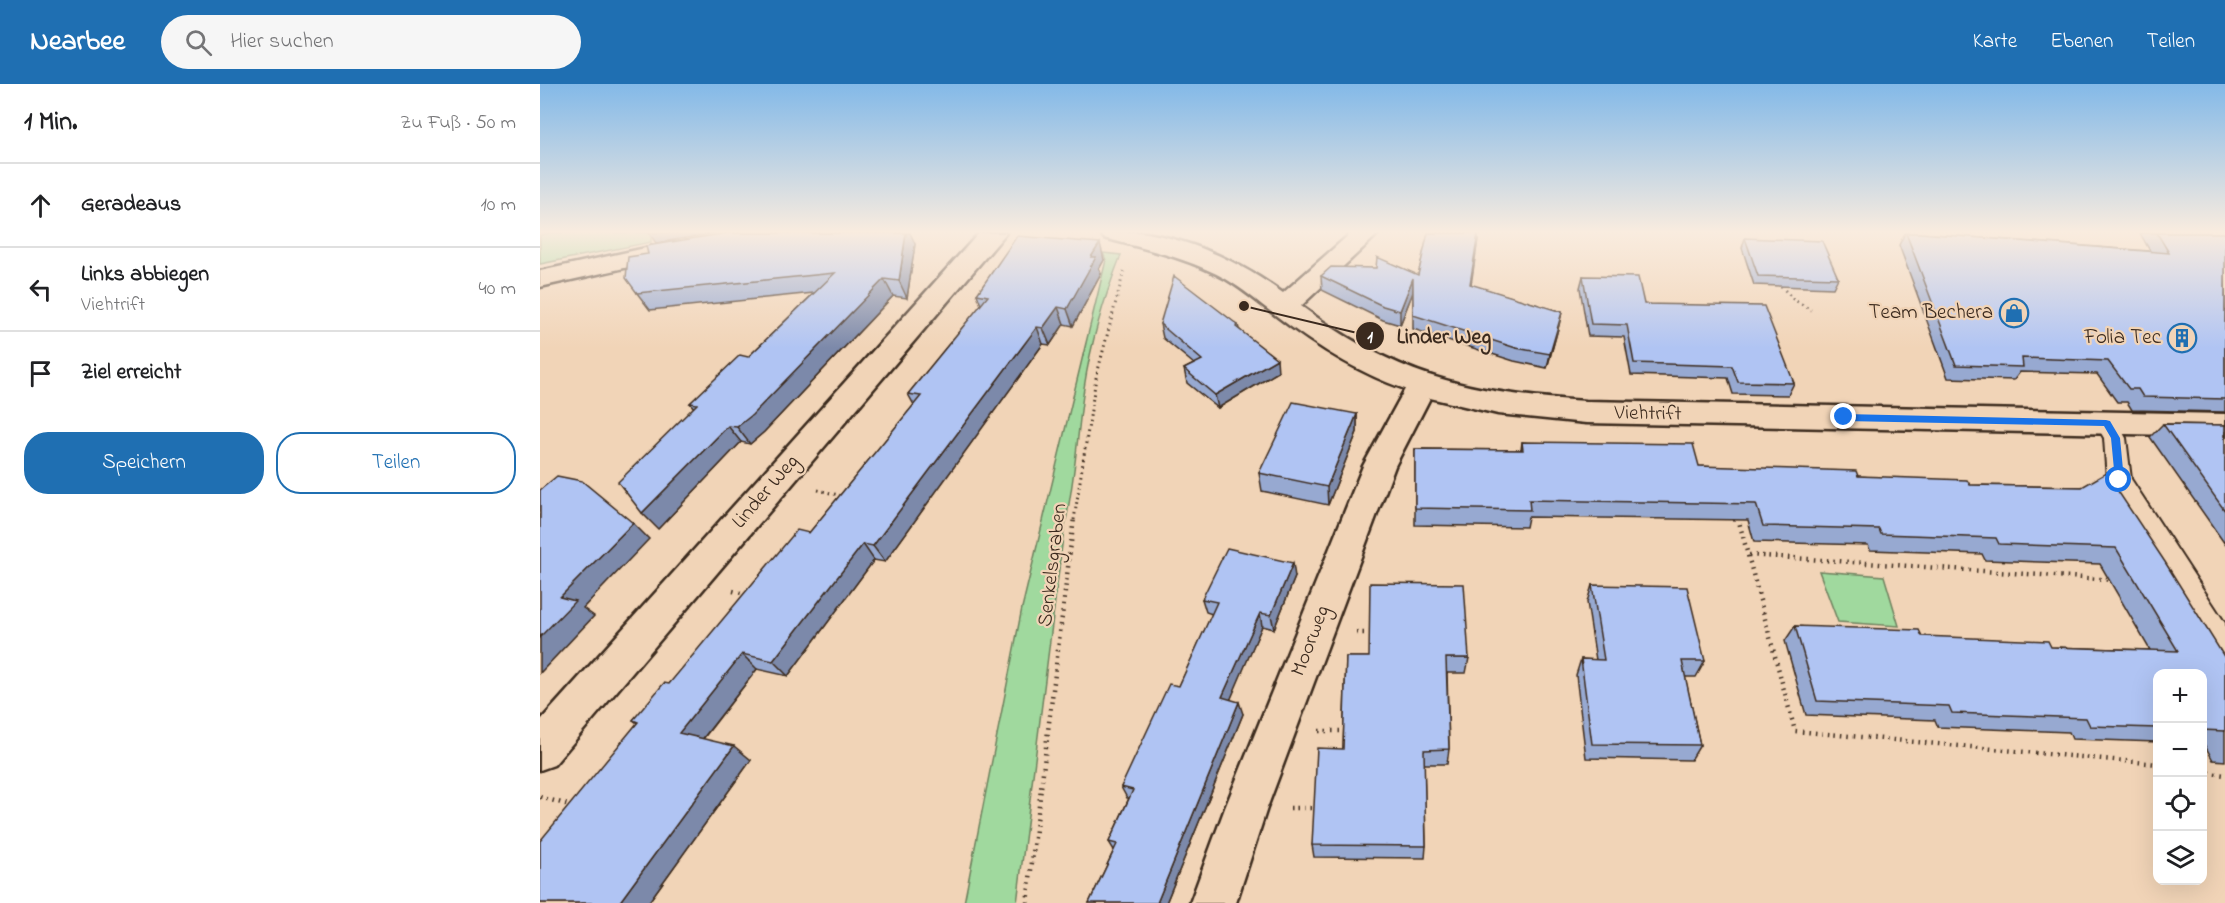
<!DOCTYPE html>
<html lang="de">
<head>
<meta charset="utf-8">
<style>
	:root { --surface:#fff; --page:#f6f6f6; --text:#202124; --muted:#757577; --line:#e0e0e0; --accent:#1f6fb2 }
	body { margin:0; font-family:"Indie Flower",sans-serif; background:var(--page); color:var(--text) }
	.controls { position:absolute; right:18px; bottom:18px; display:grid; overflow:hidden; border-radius:12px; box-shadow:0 6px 24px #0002 }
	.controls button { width:54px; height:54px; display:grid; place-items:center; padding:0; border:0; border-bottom:2px solid var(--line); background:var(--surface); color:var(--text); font:30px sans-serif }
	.stop { position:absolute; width:18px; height:18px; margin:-14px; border:4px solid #1a73e8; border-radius:50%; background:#fff }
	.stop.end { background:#1a73e8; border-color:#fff; box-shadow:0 2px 6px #0008 }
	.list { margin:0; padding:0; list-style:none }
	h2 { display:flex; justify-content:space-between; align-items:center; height:78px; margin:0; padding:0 24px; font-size:26px }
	h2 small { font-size:20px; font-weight:400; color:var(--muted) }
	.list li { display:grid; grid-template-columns:39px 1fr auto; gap:18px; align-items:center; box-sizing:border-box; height:84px; padding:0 24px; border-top:2px solid var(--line) }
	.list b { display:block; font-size:22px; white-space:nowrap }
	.list p { margin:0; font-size:20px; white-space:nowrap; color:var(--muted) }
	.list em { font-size:20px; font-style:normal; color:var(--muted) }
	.actions { display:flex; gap:12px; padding:18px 24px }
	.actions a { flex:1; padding:14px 0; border:2px solid var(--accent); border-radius:24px; text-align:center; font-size:21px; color:var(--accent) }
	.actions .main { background:var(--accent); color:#fff }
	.icon { flex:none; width:33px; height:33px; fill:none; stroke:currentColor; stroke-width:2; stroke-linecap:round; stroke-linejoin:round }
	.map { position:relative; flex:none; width:1685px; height:819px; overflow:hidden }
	header { display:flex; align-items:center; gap:36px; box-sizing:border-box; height:84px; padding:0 30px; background:var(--accent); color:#fff }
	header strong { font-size:28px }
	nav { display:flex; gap:33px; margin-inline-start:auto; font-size:21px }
	.search { width:420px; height:54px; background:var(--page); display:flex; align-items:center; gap:15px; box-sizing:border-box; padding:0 21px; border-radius:33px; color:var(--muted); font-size:22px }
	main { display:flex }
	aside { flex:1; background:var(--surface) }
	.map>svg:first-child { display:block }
</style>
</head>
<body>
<header>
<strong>Nearbee</strong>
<div class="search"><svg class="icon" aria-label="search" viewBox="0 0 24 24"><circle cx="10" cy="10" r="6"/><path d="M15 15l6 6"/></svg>Hier suchen</div>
<nav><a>Karte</a><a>Ebenen</a><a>Teilen</a></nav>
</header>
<main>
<aside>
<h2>1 Min.<small>Zu Fuß · 50 m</small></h2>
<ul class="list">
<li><svg class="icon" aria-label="ahead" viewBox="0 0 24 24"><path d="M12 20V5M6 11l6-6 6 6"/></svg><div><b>Geradeaus</b></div><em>10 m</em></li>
<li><svg class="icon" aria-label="left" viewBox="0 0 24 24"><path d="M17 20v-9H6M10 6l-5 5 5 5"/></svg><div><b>Links abbiegen</b><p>Viehtrift</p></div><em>40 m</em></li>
<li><svg class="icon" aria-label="arrive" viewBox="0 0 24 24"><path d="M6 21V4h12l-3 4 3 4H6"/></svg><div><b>Ziel erreicht</b></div></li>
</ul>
<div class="actions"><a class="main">Speichern</a><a>Teilen</a></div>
</aside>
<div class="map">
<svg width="1685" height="819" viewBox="0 0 1685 819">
	<rect width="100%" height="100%" fill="#f1d4b7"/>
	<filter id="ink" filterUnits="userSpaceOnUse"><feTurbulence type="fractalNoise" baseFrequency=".0167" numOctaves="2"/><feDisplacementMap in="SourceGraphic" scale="12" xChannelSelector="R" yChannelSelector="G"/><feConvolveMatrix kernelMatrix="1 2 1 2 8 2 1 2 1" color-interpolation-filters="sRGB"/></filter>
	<g filter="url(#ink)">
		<path fill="#a0d99e" stroke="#6e825e" stroke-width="1.5" d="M 9,149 L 111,149 L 111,158 L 0,180 L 0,151 Z
			M 563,169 L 581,171 C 564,214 551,258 544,304 C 537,351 535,399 524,445 L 477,819 L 424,819 L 482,524 L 566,176 Z
			M 1279,487 L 1344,492 L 1359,542 L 1298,538 Z"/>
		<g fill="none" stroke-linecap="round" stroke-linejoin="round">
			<g stroke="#3b2a1e" stroke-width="4">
				<path id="service" d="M 1566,331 L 1574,333 L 1586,354 L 1591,395 L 1685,539 L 1685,574 L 1675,570 L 1567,396 L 1564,354 L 1555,339 L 1558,333 Z"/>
			</g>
			<g stroke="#3b2a1e" stroke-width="5">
				<path id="minor" d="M 439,149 L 466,149 L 14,681 L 0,686 L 0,637 Z
					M 560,149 C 576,149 592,147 607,149 C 657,158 703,180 743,209 L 811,149 L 839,149 L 761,222 C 855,292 931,310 1046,317 L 1685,330 L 1685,352 L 1046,339 L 958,330 L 890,314 L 855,382 L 727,724 L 696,819 L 650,819 L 685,724 L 823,382 L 865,305 C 816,288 774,261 734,230 C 718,218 703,205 686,195 C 648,174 606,165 564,154 Z
					M 133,158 L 142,161 L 146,166 L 142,171 L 0,203 L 0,187 Z"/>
			</g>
			<path stroke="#3b2a1e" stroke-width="3" stroke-dasharray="1.5 4" stroke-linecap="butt" d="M 1241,202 L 1253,215 L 1271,226
				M 278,406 L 303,412
				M 1197,432 L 1198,436
				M 534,436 L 556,294 L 585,183"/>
			<path stroke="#3b2a1e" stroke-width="4.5" stroke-dasharray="1.5 5" stroke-linecap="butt" d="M 1198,434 L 1255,647 L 1618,680
				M 1209,471 L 1574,496
				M 193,507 L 209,511
				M 816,549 L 830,549
				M 779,647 L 805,647
				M 1662,688 L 1685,691
				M 0,713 L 32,722
				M 750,724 L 776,724
				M 487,819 L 534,434"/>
			<use href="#service" fill="#f1d4b7" fill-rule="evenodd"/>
			<use href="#minor" fill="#f1d4b7" fill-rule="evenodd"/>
		</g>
		<path fill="#97a9d1" stroke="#3b2a1e" stroke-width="1.5" d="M 187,149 L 370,149 L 375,160 L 367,214 L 353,212 L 224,348 L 210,360 L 201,358 L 118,445 L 154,324 L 150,319 L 208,273 L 274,209 L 110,226 L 97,209 L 108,170 Z
			M 888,149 L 939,149 L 931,201 L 1022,228 L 1019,241 L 1007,284 L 974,277 L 873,245 L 873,208 L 860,241 L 843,236 L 782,206 L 781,192 L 878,191 Z
			M 1365,149 L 1380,149 L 1610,167 L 1600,149 L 1685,149 L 1685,328 L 1592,326 L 1587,318 L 1577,318 L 1557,290 L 1480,288 L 1474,296 L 1408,294 L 1359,161 Z
			M 1205,154 L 1298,194 L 1293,204 L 1214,201 L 1202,164 Z
			M 564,176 L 559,185 L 561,190 L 533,242 L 524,240 L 510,261 L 503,260 L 345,478 L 334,476 L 248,592 L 217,585 L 163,655 L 211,676 L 108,819 L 0,819 L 97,639 L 93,636 L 129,600 L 269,449 L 374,321 L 368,310 L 441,221 L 437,210 Z
			M 1043,192 L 1104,220 L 1254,299 L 1248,311 L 1193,310 L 1188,294 L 1091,291 L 1084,253 L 1048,252 L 1040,204 Z
			M 620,240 L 698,241 L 699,245 L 738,288 L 678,324 L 647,299 L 644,285 L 654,280 L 623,254 Z
			M 817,330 L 817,348 L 788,421 L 722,407 L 719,389 Z
			M 1623,340 L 1685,341 L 1685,460 L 1610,353 Z
			M 982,358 L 1159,382 L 1318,392 L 1430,401 L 1542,403 L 1685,574 L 1685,677 L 1673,676 L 1664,660 L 1662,660 L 1662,590 L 1617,590 L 1617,658 L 1532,655 L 1529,648 L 1398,643 L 1395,636 L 1266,631 L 1245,557 L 1255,542 L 1511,563 L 1610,566 L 1560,480 L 1445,476 L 1442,470 L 1330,466 L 1328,461 L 1214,458 L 1208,436 L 988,433 L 986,443 L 875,441 L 875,365 L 981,366 Z
			M 755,493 L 734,545 L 722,542 L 690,615 L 703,630 L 626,819 L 549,819 L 574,766 L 569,758 L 589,714 L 587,714 L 581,703 L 639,602 L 672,530 L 666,528 L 662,515 Z
			M 1052,501 L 1165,577 L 1156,593 L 1145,593 L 1160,661 L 1151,676 L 1046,674 L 1036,591 L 1041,575 L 1056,576 L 1047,518 Z
			M 806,573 L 929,574 L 926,589 L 907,589 L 909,665 L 907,680 L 884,680 L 886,762 L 885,774 L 774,773 L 772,761 L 803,665 Z"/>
		<path fill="#7b89aa" stroke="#3b2a1e" stroke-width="1.5" d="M 109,149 L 176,149 L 116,159 Z
			M 366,149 L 370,149 L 375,160 L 367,214 L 359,197 Z
			M 938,149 L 939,149 L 928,214 L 930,200 Z
			M 560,159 L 564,176 L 559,185 L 561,190 L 533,242 L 527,225 L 551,173 Z
			M 873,194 L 873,208 L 860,241 L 860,227 Z
			M 344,195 L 353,212 L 224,348 L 210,360 L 197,343 Z
			M 518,223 L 524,240 L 510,261 L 503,244 Z
			M 1022,228 L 1019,241 L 1007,284 L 1010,270 Z
			M 497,243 L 503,260 L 345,478 L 333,462 Z
			M 737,275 L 738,288 L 678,324 L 675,311 Z
			M 817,330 L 817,348 L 788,421 L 787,403 Z
			M 188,342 L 201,358 L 118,445 L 102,429 Z
			M 93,439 L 109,455 L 43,524 L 54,532 L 0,589 L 0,553 L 20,513 Z
			M 323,460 L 334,476 L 248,592 L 233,577 Z
			M 753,479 L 755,493 L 734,545 L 731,531 Z
			M 720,529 L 722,542 L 686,626 L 682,613 Z
			M 202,570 L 217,585 L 157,662 L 139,649 Z
			M 699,618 L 703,630 L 626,819 L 617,819 Z
			M 194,662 L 211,676 L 108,819 L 79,819 Z"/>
		<path fill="#b0c4f3" stroke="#3b2a1e" stroke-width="1.5" d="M 187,149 L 366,149 L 359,197 L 344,195 L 212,331 L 197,343 L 188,342 L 102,429 L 78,398 L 157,320 L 150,319 L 200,271 L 208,273 L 295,189 L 97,209 L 86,194 L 88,173 L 108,170 L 106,162 Z
			M 888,149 L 938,149 L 930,200 L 1022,228 L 1010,270 L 976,264 L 873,231 L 873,194 L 860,227 L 843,222 L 781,192 L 791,183 L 836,184 L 837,173 L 878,191 Z
			M 1366,149 L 1380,149 L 1629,169 L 1617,149 L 1685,149 L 1685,315 L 1603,313 L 1598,305 L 1589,305 L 1568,277 L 1482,274 L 1483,283 L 1416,281 Z
			M 477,152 L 560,159 L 551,173 L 556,173 L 527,225 L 518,223 L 503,244 L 497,243 L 333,462 L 323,460 L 233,577 L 202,570 L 139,649 L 194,662 L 79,819 L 0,819 L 0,757 L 98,638 L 93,636 L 124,599 L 129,600 L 257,446 L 269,449 L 381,312 L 368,310 L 448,212 L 437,210 Z
			M 1205,154 L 1282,157 L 1298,194 L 1218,192 Z
			M 634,192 L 698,241 L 696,243 L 737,275 L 675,311 L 644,285 L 662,276 L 620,240 Z
			M 1043,192 L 1098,193 L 1104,220 L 1224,222 L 1254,299 L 1198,298 L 1192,282 L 1094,279 L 1087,241 L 1051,240 Z
			M 753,318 L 817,330 L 787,403 L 719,389 Z
			M 1623,340 L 1685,341 L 1685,427 Z
			M 982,358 L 1153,360 L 1159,382 L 1316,387 L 1318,392 L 1427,396 L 1430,401 L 1542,403 L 1566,389 L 1625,478 L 1685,574 L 1685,647 L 1662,646 L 1662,590 L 1617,590 L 1617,644 L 1550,642 L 1546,634 L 1412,629 L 1409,622 L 1277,617 L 1255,542 L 1379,546 L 1382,552 L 1508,557 L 1511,563 L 1638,567 L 1576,464 L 1459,460 L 1456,454 L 1341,450 L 1339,445 L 1223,442 L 1216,420 L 989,416 L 990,426 L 875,424 L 875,365 L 983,366 Z
			M 17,392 L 42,397 L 93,439 L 20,513 L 35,517 L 0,553 L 0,406 Z
			M 687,464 L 753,479 L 731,531 L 720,529 L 682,613 L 699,618 L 617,819 L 549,819 L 577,760 L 569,758 L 593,706 L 581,703 L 629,600 L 639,602 L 677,518 L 662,515 Z
			M 830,499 L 924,500 L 929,574 L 906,574 L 909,665 L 884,666 L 886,762 L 772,761 L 777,664 L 803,665 L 806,573 L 829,573 Z
			M 1052,501 L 1147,503 L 1165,577 L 1142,577 L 1160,661 L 1052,660 L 1041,575 L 1064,576 Z"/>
	</g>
	<linearGradient id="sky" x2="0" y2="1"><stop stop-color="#83b9e8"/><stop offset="0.56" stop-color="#f9ecdf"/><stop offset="1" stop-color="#f9ecdf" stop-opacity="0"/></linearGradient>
	<rect width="1685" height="264" fill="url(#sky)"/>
	<path fill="#1a73e8" d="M 1304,330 L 1566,336 L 1570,337 L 1580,354 L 1584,396 L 1579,399 L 1575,396 L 1571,354 L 1564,342 L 1304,337 L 1299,333 Z"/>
	<defs>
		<g id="shop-ring" transform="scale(1.5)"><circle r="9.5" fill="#f1d4b7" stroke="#1f6fb2" stroke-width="1.5"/><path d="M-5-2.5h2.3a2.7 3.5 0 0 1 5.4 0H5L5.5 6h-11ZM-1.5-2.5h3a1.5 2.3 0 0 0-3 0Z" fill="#1f6fb2"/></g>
		<g id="building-ring" transform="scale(1.5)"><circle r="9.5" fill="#f1d4b7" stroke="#1f6fb2" stroke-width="1.5"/><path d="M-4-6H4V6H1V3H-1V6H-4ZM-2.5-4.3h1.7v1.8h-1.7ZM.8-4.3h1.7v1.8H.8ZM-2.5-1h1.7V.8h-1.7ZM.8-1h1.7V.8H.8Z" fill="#1f6fb2"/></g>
	</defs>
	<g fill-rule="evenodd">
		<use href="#shop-ring" x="1474" y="229"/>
		<use href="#building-ring" x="1642" y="254"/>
	</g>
	<g text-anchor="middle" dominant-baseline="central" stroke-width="4.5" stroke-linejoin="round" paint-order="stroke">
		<g font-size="21" fill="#3b2a1e" stroke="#f1d4b7" text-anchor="end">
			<text x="1453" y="229">Team Bechera</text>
			<text x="1621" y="254">Folia Tec</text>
		</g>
		<g font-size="21" fill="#3b2a1e" stroke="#f1d4b7">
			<text transform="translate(1108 330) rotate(1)">Viehtrift</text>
			<text transform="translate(226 408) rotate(-49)">Linder Weg</text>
			<text transform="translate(513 481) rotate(-83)">Senkelsgraben</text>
			<text transform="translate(771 557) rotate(-69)">Moorweg</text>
		</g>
	</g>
	<path fill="none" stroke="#3b2a1e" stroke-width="2" d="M704 222L830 252"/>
	<g fill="#3b2a1e" stroke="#f1d4b7" stroke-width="2">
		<circle cx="704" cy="222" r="6"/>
		<circle cx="830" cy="252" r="15"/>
	</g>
	<g font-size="18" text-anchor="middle" font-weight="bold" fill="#fff">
		<text x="830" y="258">1</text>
	</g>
	<g font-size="22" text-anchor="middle" font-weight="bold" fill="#3b2a1e" stroke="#f1d4b7" stroke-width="4.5" stroke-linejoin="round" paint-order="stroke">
		<text x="904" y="259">Linder Weg</text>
	</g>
</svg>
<div class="controls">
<button>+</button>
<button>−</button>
<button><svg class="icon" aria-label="locate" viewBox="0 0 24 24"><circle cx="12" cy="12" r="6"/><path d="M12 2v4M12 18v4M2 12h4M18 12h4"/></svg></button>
<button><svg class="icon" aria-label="layers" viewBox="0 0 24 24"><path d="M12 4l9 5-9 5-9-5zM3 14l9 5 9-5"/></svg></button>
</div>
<div class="stop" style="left:1579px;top:396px"></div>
<div class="stop end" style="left:1304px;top:333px"></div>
</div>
</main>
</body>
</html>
